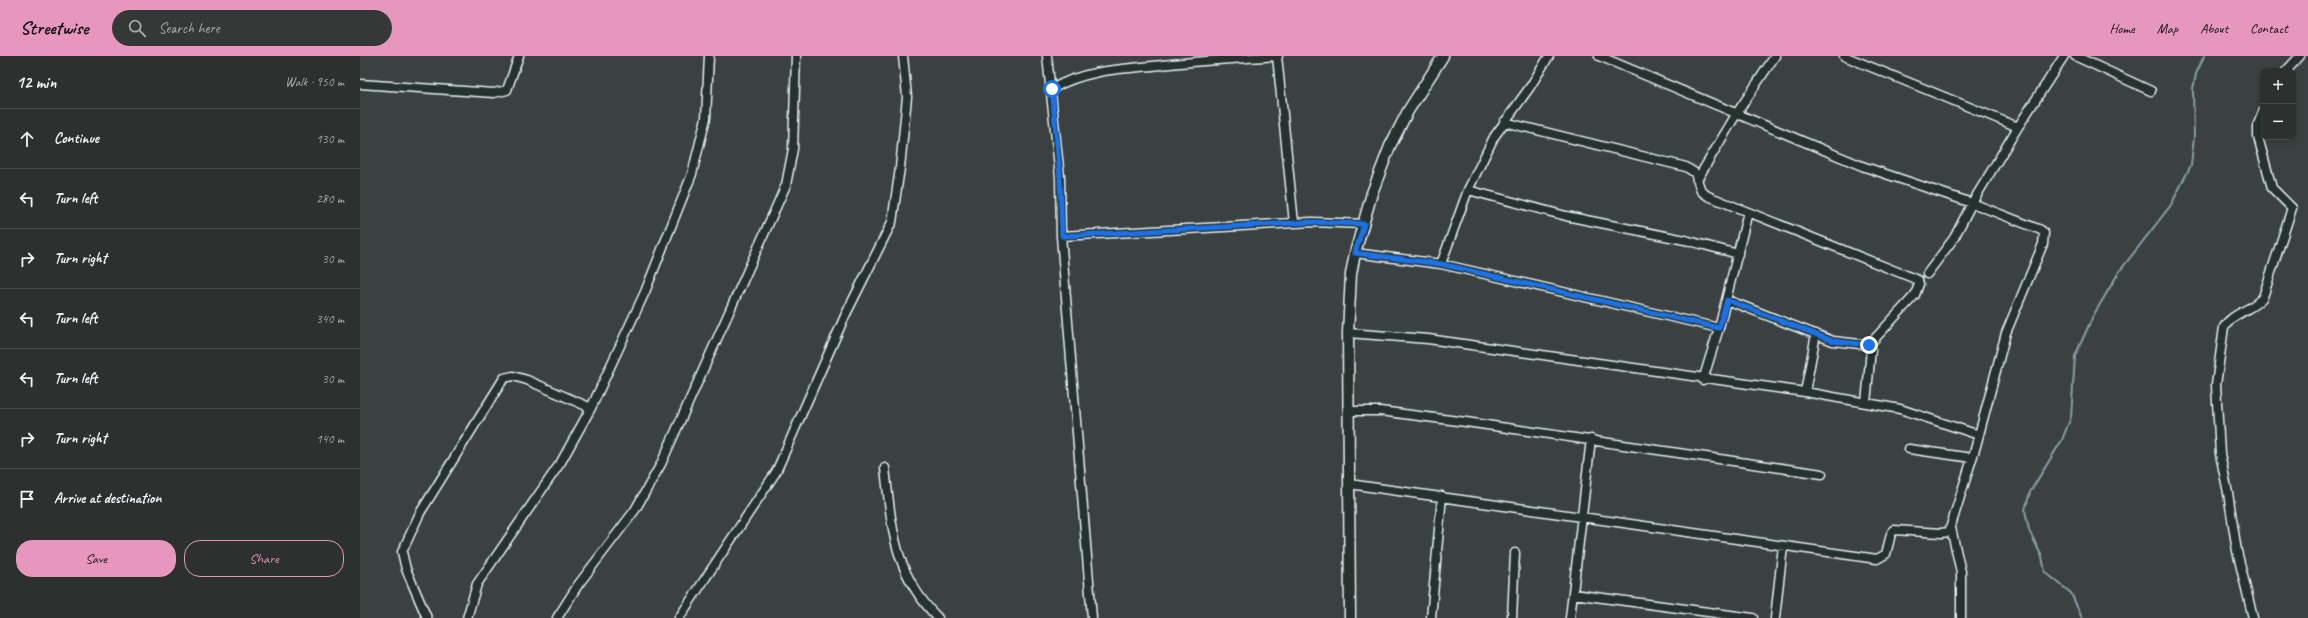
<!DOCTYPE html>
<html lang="en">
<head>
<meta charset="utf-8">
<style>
	:root { --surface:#2c3130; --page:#343938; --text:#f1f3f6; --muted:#a6a9ab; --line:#484c4c; --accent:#e797bd }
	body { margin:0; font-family:Caveat,sans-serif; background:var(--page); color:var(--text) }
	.controls { position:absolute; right:12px; top:12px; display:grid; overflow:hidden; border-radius:8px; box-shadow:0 2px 6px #0003 }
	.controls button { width:36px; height:36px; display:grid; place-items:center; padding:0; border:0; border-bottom:1px solid var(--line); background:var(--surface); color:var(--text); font:20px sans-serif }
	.stop { position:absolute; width:12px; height:12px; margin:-9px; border:3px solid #1a73e8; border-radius:50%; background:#fff }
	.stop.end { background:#1a73e8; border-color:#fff; box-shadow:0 1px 4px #0008 }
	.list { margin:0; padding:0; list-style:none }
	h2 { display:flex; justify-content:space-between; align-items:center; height:52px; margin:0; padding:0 16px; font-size:17px }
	h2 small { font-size:13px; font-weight:400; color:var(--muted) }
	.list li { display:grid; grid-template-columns:26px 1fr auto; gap:12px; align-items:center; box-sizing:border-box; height:60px; padding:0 16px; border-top:1px solid var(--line) }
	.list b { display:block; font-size:15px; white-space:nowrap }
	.list em { font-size:13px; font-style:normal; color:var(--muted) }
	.actions { display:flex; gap:8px; padding:12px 16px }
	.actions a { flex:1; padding:9px 0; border:1px solid var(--accent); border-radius:16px; text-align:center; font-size:14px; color:var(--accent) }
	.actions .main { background:var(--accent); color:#111 }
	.icon { flex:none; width:22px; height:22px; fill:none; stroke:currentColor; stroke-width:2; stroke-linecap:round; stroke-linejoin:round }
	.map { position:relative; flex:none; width:1948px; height:562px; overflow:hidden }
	header { display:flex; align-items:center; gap:24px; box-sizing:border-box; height:56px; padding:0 20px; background:var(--accent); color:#111 }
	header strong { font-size:19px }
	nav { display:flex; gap:22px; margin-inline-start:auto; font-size:14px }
	.search { width:280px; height:36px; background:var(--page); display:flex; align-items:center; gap:10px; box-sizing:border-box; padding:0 14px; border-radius:22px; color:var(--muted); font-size:15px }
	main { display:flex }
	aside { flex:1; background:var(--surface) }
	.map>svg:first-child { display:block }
</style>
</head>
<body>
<header>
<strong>Streetwise</strong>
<div class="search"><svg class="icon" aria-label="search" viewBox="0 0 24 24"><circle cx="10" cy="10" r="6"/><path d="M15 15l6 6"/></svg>Search here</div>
<nav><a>Home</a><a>Map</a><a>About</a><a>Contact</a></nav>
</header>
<main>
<aside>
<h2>12 min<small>Walk · 950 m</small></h2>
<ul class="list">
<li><svg class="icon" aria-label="ahead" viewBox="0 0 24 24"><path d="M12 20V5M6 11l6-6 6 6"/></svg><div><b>Continue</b></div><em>130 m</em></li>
<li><svg class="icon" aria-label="left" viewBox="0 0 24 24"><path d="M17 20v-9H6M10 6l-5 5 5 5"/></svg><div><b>Turn left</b></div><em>280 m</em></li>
<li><svg class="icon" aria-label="right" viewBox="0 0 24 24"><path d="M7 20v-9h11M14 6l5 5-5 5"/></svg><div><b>Turn right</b></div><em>30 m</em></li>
<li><svg class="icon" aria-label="left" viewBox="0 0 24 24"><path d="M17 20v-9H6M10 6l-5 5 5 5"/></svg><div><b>Turn left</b></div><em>340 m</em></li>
<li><svg class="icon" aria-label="left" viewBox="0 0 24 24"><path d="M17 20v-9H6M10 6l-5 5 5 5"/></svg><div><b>Turn left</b></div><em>30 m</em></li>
<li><svg class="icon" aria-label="right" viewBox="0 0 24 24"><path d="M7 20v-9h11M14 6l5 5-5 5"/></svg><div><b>Turn right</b></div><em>140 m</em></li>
<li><svg class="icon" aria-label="arrive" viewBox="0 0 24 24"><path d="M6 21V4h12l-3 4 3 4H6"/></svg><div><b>Arrive at destination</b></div></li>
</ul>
<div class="actions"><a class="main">Save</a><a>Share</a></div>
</aside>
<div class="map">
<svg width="1948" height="562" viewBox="0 0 1948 562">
	<rect width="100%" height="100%" fill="#3b4140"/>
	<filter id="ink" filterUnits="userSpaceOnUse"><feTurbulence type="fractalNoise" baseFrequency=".025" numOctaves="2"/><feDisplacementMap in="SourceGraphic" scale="8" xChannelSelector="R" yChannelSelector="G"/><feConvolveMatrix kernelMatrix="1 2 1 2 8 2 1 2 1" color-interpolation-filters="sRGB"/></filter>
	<g filter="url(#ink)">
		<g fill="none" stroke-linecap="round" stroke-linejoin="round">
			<path stroke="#879fa5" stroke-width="2" d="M 1722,562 L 1711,537 L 1685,516 L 1682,501 L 1669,474 L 1665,454 L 1670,436 L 1702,384 L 1711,361 L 1715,300 L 1733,260 L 1759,216 L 1811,149 L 1831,109 L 1834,81 L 1833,33 L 1836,18 L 1844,0"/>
			<g stroke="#e8f1f8" stroke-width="11">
				<path id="minor" d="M 687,0 L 700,121 L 701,180 L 732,562
					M 917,0 L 934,167
					M 1484,0 L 1658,71
					M 1715,0 L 1791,35
					M 1926,15 L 1940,0
					M 0,28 L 134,37 L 147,34 L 159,0
					M 692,33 C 721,15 758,13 792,10 C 834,5 876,3 918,0
					M 1144,66 L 1326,111 L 1335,117 L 1341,135 L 1348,140 L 1558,224 L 1559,228 L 1555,239 L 1509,289
					M 1337,124 L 1377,57 L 1415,0
					M 1108,134 L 1206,160 L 1325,184 L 1378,198
					M 701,180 L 952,166 L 1004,168
					M 995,197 L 1081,208 L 1359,272 L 1343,324
					M 1081,208 L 1108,134 L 1134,81 L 1170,31 L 1189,0
					M 1567,218 L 1594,182 L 1612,147 L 1658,71 L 1704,0
					M 1367,244 L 1473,285 L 1509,289 L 1511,293 L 1506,347
					M 1359,272 L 1388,156
					M 988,277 L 1068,283 L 1445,336 L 1540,353 L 1619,379
					M 1445,336 L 1456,278
					M 988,355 L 1020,355 L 1106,366 L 1462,418
					M 1549,393 L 1612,402
					M 525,412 C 532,471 533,517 578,562
					M 989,428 L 1517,503 L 1526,498 L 1531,478 L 1534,474 L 1581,477 L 1589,476 L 1616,390 L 1646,277 L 1683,188 L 1684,177 L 1681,174 L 1612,147 L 1502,110 L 1239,0
					M 1591,472 L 1601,516 L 1601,562
					M 1213,538 L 1393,562
					M 67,562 L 46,513 L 42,496 L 60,457 L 144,322 L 153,320 L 167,324 L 231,352
					M 107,562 L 117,528 L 201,406 L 231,352 L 285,236 L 332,118 L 346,62 L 349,0
					M 197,562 L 218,529 L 275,454 L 301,408 L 426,129 L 433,93 L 436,0
					M 319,562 L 416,416 L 485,260 L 532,166 L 540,112 L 547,41 L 543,0
					M 1071,562 L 1082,440
					M 1152,562 L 1155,497
					M 1210,562 L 1231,383
					M 1415,562 L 1423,490
					M 1893,562 L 1877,495 L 1868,437 L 1860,398 L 1856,329 L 1864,271 C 1872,257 1893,254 1903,241 L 1932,152 L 1912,132 L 1898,81 L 1898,68 L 1903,56"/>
			</g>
			<g stroke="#e8f1f8" stroke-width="13">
				<path id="tertiary" d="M 990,562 L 988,277 L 991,218 L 995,197 L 1012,137 L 1030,90 L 1048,55 L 1083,0"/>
			</g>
			<use href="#minor" stroke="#26332d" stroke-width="8"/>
			<use href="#tertiary" stroke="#26332d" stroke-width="10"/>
		</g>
	</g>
	<g fill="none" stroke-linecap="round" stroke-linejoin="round" filter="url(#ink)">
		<path stroke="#1a73e8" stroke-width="5" d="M 692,33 L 700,121 L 702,180 L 952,166 L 1004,168 L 995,197 L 1081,208 L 1359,272 L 1367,244 L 1473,285 L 1509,289"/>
	</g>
</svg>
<div class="controls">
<button>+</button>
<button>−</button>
</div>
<div class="stop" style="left:692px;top:33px"></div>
<div class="stop end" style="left:1509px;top:289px"></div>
</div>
</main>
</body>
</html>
